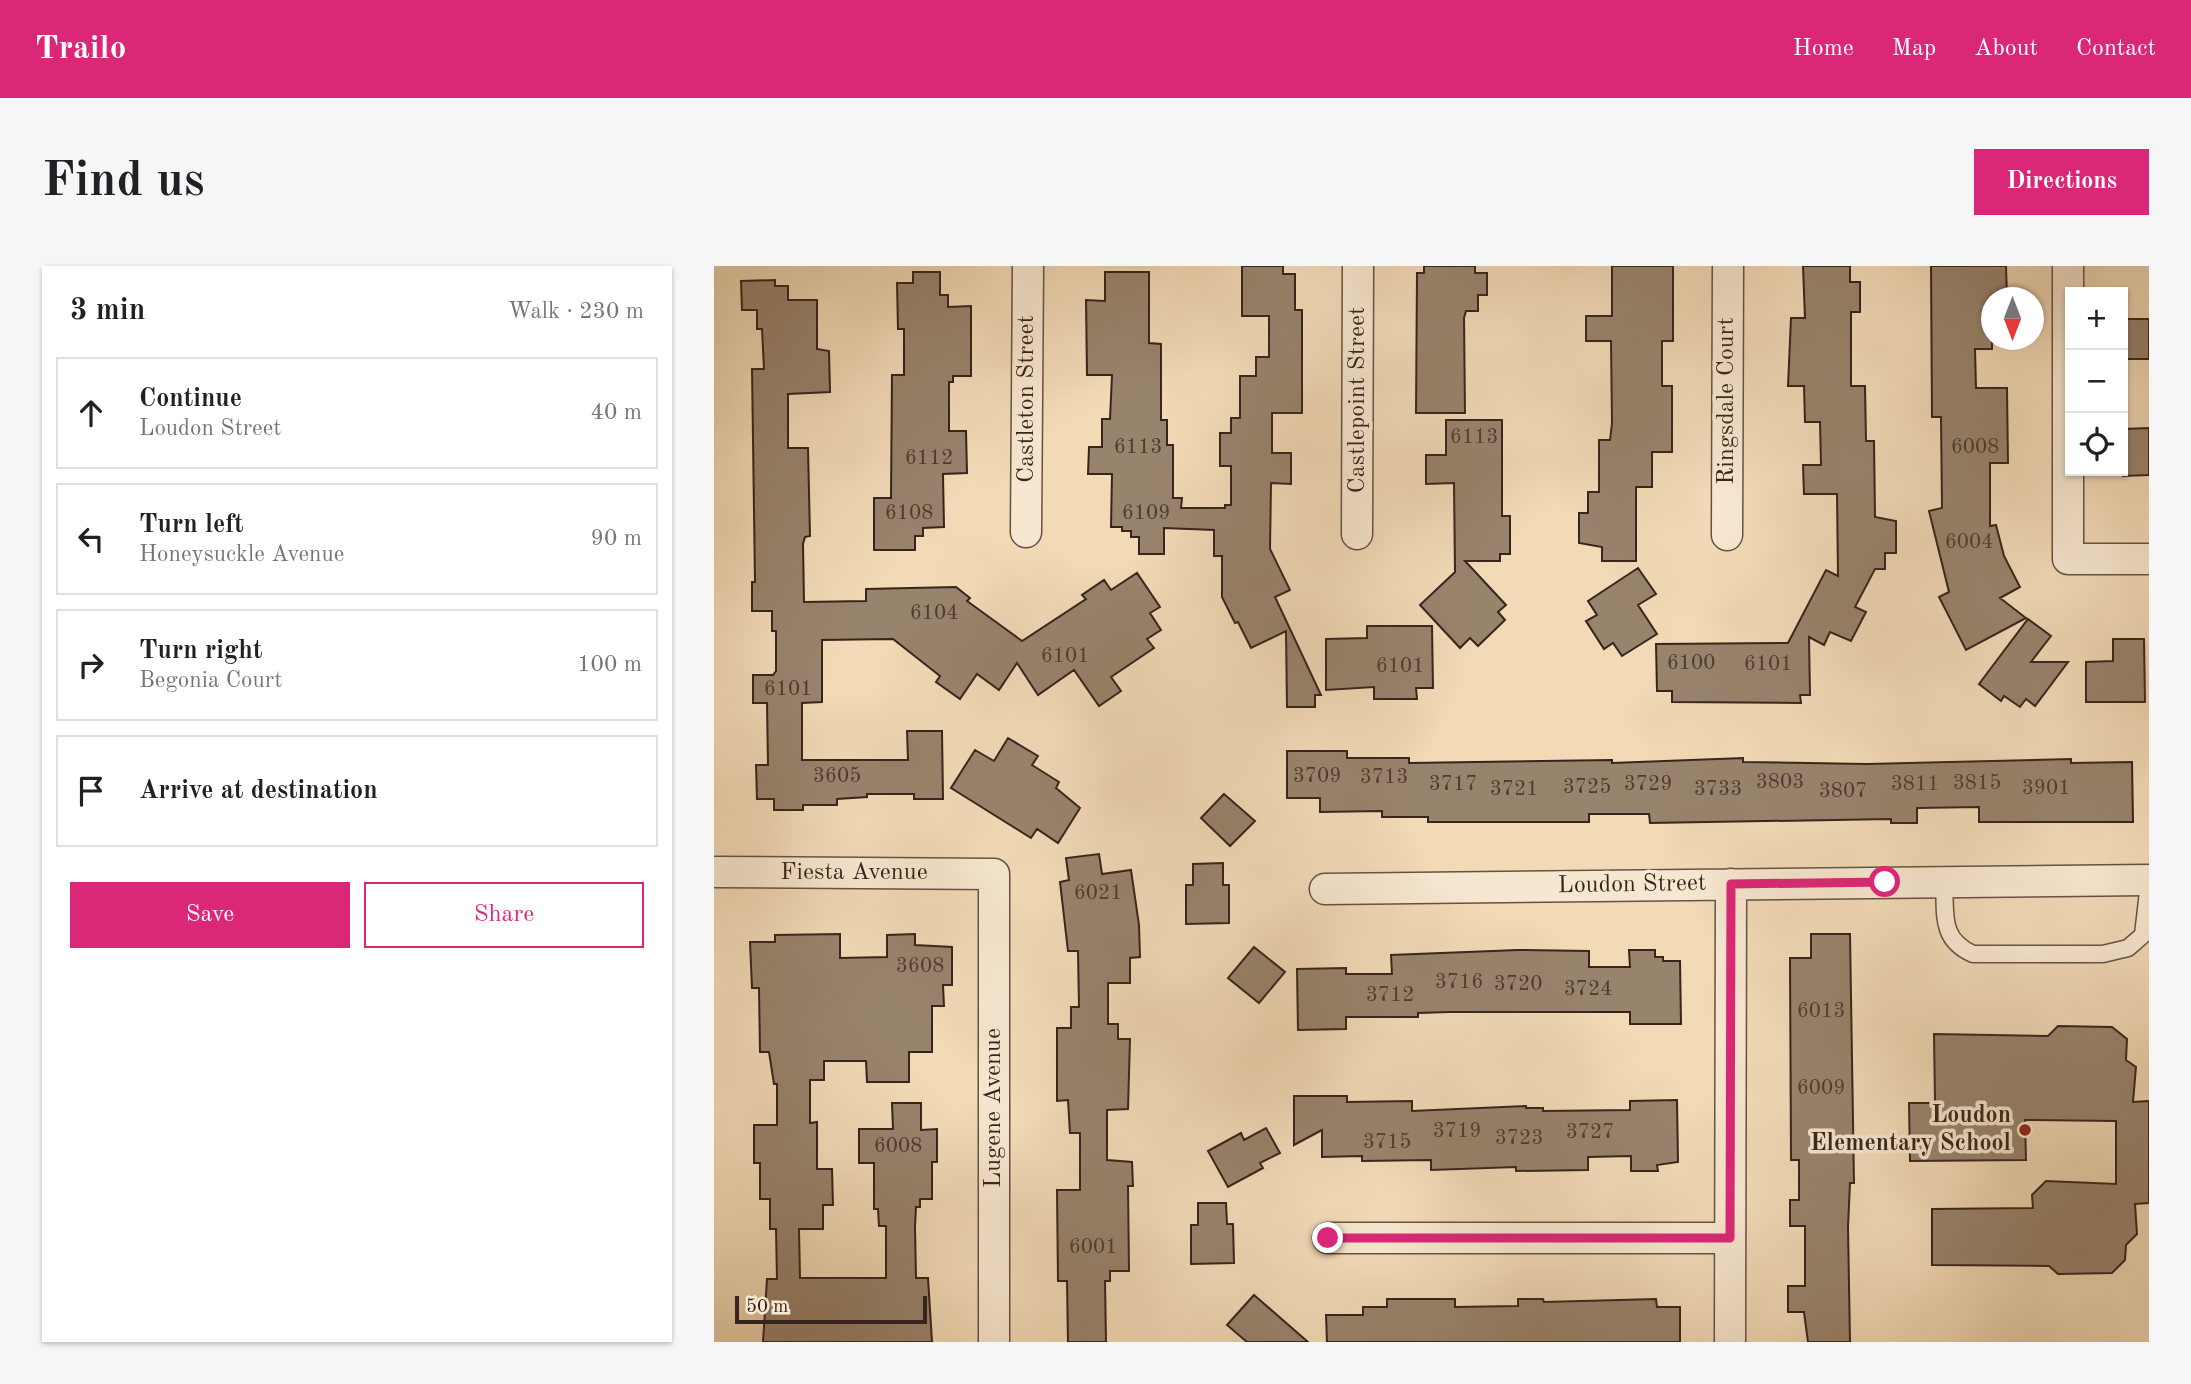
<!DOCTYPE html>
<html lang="en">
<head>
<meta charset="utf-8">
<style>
	:root { --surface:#fff; --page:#f6f6f6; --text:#202124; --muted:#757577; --line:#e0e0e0; --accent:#db2777 }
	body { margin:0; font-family:"Old Standard TT",serif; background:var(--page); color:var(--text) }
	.controls { position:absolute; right:21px; top:21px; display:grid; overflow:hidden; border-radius:0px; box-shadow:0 2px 5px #0004 }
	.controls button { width:63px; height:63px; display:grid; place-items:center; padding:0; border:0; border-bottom:2px solid var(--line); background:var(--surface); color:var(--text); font:35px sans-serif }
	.compass { position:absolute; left:1267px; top:21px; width:63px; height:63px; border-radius:50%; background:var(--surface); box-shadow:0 2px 5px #0004; rotate:180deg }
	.scale { position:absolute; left:21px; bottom:18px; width:192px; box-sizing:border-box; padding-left:7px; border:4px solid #37241c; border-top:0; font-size:19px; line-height:24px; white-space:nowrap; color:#37241c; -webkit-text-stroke:5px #f7e7d0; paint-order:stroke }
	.stop { position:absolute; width:21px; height:21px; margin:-16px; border:5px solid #db2777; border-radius:50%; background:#fff }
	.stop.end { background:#db2777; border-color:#fff; box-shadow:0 2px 7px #0008 }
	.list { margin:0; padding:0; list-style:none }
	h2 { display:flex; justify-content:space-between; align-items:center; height:91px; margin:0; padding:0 28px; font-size:30px }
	h2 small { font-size:23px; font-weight:400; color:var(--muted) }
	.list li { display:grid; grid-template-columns:46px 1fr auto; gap:21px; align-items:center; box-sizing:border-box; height:112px; margin:0 14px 14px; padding:0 14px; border:2px solid var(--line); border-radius:0px }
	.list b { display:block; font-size:26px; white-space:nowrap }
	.list p { margin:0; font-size:23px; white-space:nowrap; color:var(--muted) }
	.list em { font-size:23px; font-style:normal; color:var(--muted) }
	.actions { display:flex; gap:14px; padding:21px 28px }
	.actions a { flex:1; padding:16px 0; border:2px solid var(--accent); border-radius:0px; text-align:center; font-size:24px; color:var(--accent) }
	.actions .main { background:var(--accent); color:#fff }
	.icon { flex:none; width:38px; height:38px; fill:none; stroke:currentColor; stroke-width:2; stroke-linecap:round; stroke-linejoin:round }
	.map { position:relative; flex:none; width:1435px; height:1076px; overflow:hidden; border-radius:0px }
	header { display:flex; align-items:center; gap:42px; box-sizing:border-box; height:98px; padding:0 35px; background:var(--accent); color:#fff }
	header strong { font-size:33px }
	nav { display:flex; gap:38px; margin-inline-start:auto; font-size:24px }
	.intro { display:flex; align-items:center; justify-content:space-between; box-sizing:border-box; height:168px; padding:0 42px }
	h1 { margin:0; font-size:49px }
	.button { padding:18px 32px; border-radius:0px; background:var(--accent); color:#fff; font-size:24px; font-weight:700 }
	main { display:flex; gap:42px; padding:0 42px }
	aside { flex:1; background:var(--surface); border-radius:0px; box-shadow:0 2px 5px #0004 }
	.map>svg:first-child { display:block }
</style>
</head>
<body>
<header>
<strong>Trailo</strong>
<nav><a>Home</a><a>Map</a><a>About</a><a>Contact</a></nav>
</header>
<div class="intro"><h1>Find us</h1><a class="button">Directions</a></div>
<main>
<aside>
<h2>3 min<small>Walk · 230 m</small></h2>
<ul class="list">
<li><svg class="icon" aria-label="ahead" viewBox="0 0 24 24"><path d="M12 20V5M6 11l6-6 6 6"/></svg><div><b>Continue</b><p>Loudon Street</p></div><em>40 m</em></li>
<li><svg class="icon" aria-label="left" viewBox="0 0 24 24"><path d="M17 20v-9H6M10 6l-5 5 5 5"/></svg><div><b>Turn left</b><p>Honeysuckle Avenue</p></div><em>90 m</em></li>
<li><svg class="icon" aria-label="right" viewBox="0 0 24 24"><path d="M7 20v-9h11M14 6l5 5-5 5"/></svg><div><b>Turn right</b><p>Begonia Court</p></div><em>100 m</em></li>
<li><svg class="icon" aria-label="arrive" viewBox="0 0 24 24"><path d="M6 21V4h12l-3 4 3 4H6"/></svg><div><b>Arrive at destination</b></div></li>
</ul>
<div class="actions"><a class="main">Save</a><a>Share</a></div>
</aside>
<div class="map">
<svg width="1435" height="1076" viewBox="0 0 1435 1076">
	<rect width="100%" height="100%" fill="#f2dab7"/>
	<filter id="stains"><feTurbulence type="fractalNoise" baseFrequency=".00286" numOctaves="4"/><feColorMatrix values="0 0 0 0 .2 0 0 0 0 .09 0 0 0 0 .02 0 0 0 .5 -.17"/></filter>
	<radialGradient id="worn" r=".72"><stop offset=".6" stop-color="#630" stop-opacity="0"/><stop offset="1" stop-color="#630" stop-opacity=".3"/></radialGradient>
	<path fill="#98836d" stroke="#37241c" stroke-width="2" d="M 528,0 L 569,0 L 569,8 L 581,8 L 581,44 L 588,44 L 588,147 L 558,147 L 558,187 L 577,187 L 577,218 L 557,217 L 556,283 L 576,324 L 561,331 L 607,429 L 601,429 L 601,441 L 573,441 L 572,365 L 537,382 L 524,356 L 521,357 L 508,331 L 508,290 L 500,290 L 500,264 L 450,262 L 450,288 L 425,288 L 425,271 L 417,271 L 417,265 L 408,265 L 408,261 L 397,261 L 398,208 L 374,208 L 375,181 L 388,181 L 388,153 L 396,153 L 398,109 L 373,109 L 372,34 L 391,35 L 391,6 L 435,6 L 435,77 L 447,78 L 447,154 L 453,154 L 453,179 L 459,179 L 459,232 L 468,232 L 467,242 L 511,242 L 511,239 L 517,239 L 517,200 L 506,200 L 506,167 L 517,167 L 517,152 L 526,152 L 526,110 L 542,110 L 542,91 L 555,91 L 555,50 L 528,50 Z
		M 710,0 L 761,0 L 761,7 L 773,7 L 773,29 L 764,29 L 764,45 L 752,45 L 750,52 L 751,147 L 702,147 L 703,7 L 710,7 Z
		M 898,0 L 959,0 L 959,75 L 948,75 L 948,120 L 958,120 L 958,186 L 938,186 L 938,221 L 922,221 L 922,295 L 888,295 L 888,281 L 865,277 L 865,247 L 874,247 L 874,226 L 885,226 L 885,174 L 896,174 L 898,157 L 897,75 L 872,75 L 872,50 L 898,50 Z
		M 1089,0 L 1136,0 L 1136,16 L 1146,16 L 1146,46 L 1137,46 L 1137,120 L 1151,120 L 1152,175 L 1160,175 L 1161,251 L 1182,255 L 1182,287 L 1171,287 L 1171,303 L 1161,303 L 1141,341 L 1152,346 L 1137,375 L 1116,366 L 1110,379 L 1095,371 L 1096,429 L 1086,429 L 1087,437 L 958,436 L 958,425 L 943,425 L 942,378 L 1074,377 L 1112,304 L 1124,310 L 1123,228 L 1090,228 L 1089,199 L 1107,199 L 1106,156 L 1091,156 L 1090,120 L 1074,120 L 1077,52 L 1091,52 Z
		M 1217,0 L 1292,0 L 1293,32 L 1278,32 L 1278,83 L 1261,83 L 1262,122 L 1293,122 L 1294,197 L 1276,197 L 1276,260 L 1282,259 L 1290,290 L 1306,321 L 1286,332 L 1312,352 L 1252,384 L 1225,331 L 1235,326 L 1215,245 L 1228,242 L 1227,151 L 1218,151 Z
		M 199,6 L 226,6 L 226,29 L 234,29 L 234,41 L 257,40 L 257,110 L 239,110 L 239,116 L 235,116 L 235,165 L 252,165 L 253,207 L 229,208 L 230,261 L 209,262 L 209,270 L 201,270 L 201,284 L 160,284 L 160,232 L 177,232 L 178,109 L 190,109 L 190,63 L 184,63 L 183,17 L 199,17 Z
		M 61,14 L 61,20 L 74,20 L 74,34 L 103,34 L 103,83 L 115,85 L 116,126 L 74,128 L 74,182 L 94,182 L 96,270 L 91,271 L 89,278 L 90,336 L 152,335 L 152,323 L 242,321 L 256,332 L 253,335 L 308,375 L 372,333 L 368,329 L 390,314 L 397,324 L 423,307 L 446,341 L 436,347 L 447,364 L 433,373 L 440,382 L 397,411 L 407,425 L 385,440 L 360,404 L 324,429 L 303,397 L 285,424 L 263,408 L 246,433 L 222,416 L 226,410 L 179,373 L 108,374 L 108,436 L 88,437 L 88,494 L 194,494 L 193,465 L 228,465 L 229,533 L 200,533 L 200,528 L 153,528 L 153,531 L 123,533 L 123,539 L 89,539 L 89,544 L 60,544 L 60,533 L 43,533 L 42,499 L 54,499 L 53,437 L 39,437 L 39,409 L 59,409 L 62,405 L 62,365 L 58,365 L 58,345 L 38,345 L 38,316 L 41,316 L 38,103 L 50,103 L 48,63 L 43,63 L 43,44 L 28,44 L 27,15 Z
		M 1409,53 L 1435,53 L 1435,93 L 1409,93 Z
		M 732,154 L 788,154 L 788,250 L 796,250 L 796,288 L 786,288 L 786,295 L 751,295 L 792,339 L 784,346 L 791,354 L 764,380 L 756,372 L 746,382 L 706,339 L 741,306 L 740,217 L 712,218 L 712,189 L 732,189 Z
		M 1435,162 L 1435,209 L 1409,210 L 1409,163 Z
		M 924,302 L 942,328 L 924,339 L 943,368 L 908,390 L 899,377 L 890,383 L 872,355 L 883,349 L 874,335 Z
		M 1314,353 L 1337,370 L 1317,396 L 1354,396 L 1321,440 L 1312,433 L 1306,441 L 1290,430 L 1287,435 L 1265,418 Z
		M 653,360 L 718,360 L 719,422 L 702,422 L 703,433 L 660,433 L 660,421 L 612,424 L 612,373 L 653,372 Z
		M 1399,373 L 1430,373 L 1431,436 L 1372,436 L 1372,396 L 1399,395 Z
		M 294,472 L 324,490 L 318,499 L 345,516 L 342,522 L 366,542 L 344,577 L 323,563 L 317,572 L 237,522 L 261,484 L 280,495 Z
		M 573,485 L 633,485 L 633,492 L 695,492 L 695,497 L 898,494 L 898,497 L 1029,492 L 1029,496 L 1153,498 L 1357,493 L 1357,497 L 1418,496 L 1419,556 L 1265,556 L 1265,541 L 1203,542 L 1203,557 L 1177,557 L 1177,553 L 936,557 L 935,548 L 875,548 L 875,556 L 714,556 L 714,551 L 668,551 L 668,545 L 606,546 L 606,532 L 573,532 Z
		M 510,528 L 541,555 L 516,580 L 487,552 Z
		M 385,588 L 388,608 L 417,604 L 425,659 L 426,691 L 416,692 L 416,717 L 394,717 L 394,758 L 404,758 L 404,773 L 416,773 L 414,843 L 393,844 L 393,894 L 418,896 L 419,920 L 414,920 L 415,1005 L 396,1005 L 396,1015 L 391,1015 L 392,1076 L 354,1076 L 353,1015 L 344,1015 L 343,924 L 366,924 L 366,867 L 356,867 L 354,834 L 343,835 L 343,762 L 357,762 L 357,741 L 365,741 L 364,685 L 354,685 L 346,616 L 355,614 L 352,592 Z
		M 509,597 L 509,619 L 515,619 L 515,657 L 472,658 L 472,619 L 479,619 L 479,598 Z
		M 126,668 L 126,692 L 173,691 L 173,669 L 201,668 L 201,679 L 238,681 L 238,719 L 229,719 L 230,740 L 218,740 L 218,786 L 195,786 L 195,816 L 153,816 L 152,795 L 110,795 L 110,814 L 96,814 L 96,857 L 103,856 L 103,903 L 118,903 L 119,939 L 109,939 L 109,963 L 85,963 L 86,1012 L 172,1012 L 172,960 L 165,960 L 164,943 L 160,943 L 160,897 L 145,897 L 145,863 L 179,863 L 178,837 L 207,837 L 207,864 L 223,863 L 223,896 L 218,896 L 218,933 L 206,933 L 206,941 L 202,941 L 201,960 L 202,1012 L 214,1012 L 218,1076 L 49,1076 L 53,1013 L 63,1013 L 62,963 L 56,963 L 56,933 L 46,933 L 46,897 L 40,897 L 40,859 L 63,859 L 63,818 L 60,818 L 55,786 L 46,786 L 45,722 L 38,722 L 36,676 L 61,676 L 61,669 Z
		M 1097,668 L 1136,668 L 1140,917 L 1136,917 L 1134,961 L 1136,1076 L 1094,1076 L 1090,1046 L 1074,1046 L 1074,1020 L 1091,1020 L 1091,960 L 1076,960 L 1076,934 L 1085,934 L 1085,894 L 1077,894 L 1076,692 L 1097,692 Z
		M 540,681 L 571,706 L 545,737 L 514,712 Z
		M 804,684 L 875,685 L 875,701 L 916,701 L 915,684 L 941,684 L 941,691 L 949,691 L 949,695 L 966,695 L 967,758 L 916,758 L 916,746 L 735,746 L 704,747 L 704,751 L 632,751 L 632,763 L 584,764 L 583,703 L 632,702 L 632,708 L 678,708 L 677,689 Z
		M 1344,760 L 1398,761 L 1413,773 L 1412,794 L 1422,801 L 1419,836 L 1435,835 L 1435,937 L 1421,938 L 1423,968 L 1412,979 L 1411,994 L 1398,1007 L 1344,1008 L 1335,1000 L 1218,999 L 1218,943 L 1319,942 L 1318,929 L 1332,915 L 1402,918 L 1402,855 L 1311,854 L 1312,894 L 1196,895 L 1195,837 L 1221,837 L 1220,768 L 1334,770 Z
		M 580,830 L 633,830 L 633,836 L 698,835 L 698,845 L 812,840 L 812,842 L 829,842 L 829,845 L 916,844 L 916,835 L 963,834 L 964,896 L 943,899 L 944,905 L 917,905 L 917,890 L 874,891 L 874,904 L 802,905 L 802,901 L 717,904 L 717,894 L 648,895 L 648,890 L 608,891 L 608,864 L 580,879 Z
		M 552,862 L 566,887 L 546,897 L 549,902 L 514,921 L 494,885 L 527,867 L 530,874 Z
		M 484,937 L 512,937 L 513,958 L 519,958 L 520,997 L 477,998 L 477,959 L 484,959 Z
		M 540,1029 L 594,1076 L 533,1076 L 513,1059 Z
		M 673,1033 L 741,1033 L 741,1041 L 804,1040 L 804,1033 L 829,1033 L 830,1036 L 942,1033 L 943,1041 L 966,1041 L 966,1076 L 613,1076 L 612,1049 L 649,1049 L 649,1041 L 673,1041 Z"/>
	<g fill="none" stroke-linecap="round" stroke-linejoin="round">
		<g stroke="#665243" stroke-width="19">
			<path id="service" d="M 1230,615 C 1232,647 1225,673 1259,688 L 1389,688 L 1414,682 L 1429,669 L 1435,617"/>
		</g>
		<g stroke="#665243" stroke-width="33">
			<path id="minor" d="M 1354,0 L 1354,293 L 1435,293
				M 312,266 L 314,0
				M 643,268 L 644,0
				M 1013,269 L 1014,0
				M 0,606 L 280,608 L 280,1076
				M 611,623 L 1435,614
				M 614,972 L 1016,972
				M 1016,1076 L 1017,618"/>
		</g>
		<use href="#service" stroke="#f7e7d0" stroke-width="16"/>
		<use href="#minor" stroke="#f7e7d0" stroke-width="30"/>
	</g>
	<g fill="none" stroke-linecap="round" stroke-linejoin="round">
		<path stroke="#db2777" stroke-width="9" d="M 614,972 L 1016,972 L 1017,618 L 1171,616"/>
	</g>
	<circle fill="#8f2418" stroke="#f7e7d0" stroke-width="2.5" cx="1311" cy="864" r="7"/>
	<g text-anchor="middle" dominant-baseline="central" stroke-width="7" stroke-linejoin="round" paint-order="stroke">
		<g font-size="21" fill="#4f3c30">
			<text x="760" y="171">6113</text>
			<text x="424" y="181">6113</text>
			<text x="1261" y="181">6008</text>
			<text x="215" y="192">6112</text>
			<text x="195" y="247">6108</text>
			<text x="432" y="247">6109</text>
			<text x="1255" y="276">6004</text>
			<text x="220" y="347">6104</text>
			<text x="351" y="390">6101</text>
			<text x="977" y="397">6100</text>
			<text x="1054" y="398">6101</text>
			<text x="686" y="400">6101</text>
			<text x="74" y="423">6101</text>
			<text x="123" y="510">3605</text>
			<text x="603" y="510">3709</text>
			<text x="670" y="511">3713</text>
			<text x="1066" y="516">3803</text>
			<text x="1263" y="517">3815</text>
			<text x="739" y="518">3717</text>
			<text x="934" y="518">3729</text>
			<text x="1201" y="518">3811</text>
			<text x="873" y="521">3725</text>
			<text x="1332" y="522">3901</text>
			<text x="800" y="523">3721</text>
			<text x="1004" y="523">3733</text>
			<text x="1129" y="525">3807</text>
			<text x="384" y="627">6021</text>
			<text x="206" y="700">3608</text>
			<text x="745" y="716">3716</text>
			<text x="804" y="718">3720</text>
			<text x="874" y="723">3724</text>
			<text x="676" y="729">3712</text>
			<text x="1107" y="745">6013</text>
			<text x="1107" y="822">6009</text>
			<text x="743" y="865">3719</text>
			<text x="876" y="866">3727</text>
			<text x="805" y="872">3723</text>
			<text x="673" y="876">3715</text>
			<text x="184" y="880">6008</text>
			<text x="379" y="981">6001</text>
		</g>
		<g font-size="24" fill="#37241c" stroke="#f7e7d0">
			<text transform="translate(313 133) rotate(-90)">Castleton Street</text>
			<text transform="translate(644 134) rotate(-90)">Castlepoint Street</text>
			<text transform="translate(1013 135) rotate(-90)">Ringsdale Court</text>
			<text x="140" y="607">Fiesta Avenue</text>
			<text transform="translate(918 619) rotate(-1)">Loudon Street</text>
			<text transform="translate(280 842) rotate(-90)">Lugene Avenue</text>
		</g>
		<g font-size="24" font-weight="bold" fill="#37241c" stroke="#f7e7d0" text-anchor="end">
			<text x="1297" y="850">Loudon<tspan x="1297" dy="28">Elementary School</tspan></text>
		</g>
	</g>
	<rect width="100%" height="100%" filter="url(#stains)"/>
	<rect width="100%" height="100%" fill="url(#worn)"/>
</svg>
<div class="controls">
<button>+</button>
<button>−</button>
<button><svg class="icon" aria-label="locate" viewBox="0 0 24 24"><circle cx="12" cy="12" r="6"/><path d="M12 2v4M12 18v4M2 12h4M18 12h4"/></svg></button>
</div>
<svg class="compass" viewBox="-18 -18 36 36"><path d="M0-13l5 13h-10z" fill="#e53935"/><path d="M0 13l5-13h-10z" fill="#757577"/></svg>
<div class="scale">50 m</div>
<div class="stop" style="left:1171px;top:616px"></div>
<div class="stop end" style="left:614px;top:972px"></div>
</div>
</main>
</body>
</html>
